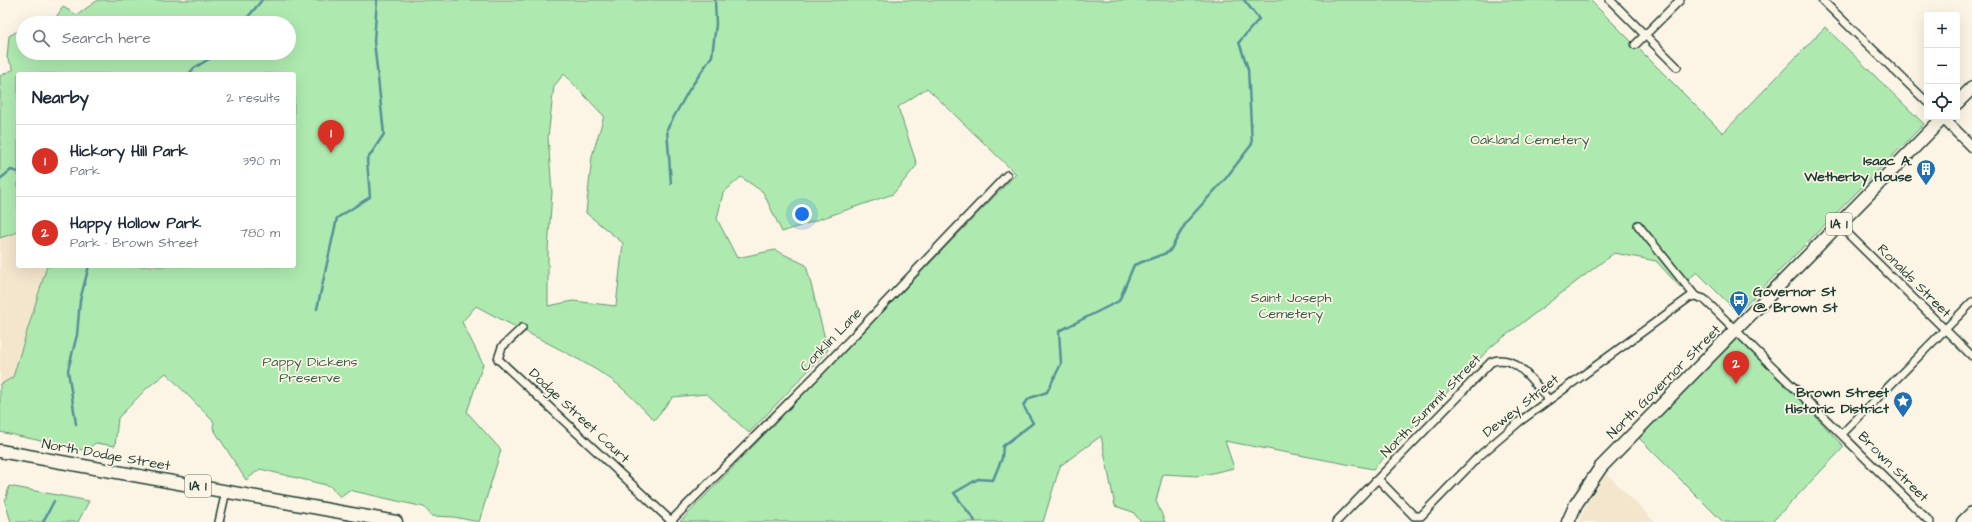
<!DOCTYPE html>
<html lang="en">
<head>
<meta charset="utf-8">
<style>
	:root { --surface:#fff; --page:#f6f6f7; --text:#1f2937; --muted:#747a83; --line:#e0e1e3; --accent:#d93025 }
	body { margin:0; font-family:"Architects Daughter",sans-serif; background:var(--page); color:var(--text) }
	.controls { position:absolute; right:12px; top:12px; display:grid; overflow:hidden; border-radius:4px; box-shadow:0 4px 16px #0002 }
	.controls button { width:36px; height:36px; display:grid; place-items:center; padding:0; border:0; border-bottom:1px solid var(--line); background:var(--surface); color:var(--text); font:20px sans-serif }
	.you { position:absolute; left:802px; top:214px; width:14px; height:14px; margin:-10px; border:3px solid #fff; border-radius:50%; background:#1a73e8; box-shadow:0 0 0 6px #1a73e833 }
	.badge { display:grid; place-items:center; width:26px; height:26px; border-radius:50%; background:var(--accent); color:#fff; font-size:13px; font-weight:700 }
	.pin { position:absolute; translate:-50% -33px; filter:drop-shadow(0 1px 2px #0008) }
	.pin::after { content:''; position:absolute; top:21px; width:14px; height:12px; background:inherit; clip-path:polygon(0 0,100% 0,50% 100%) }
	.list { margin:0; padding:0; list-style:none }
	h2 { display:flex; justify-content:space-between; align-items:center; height:52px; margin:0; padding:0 16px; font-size:17px }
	h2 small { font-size:13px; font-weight:400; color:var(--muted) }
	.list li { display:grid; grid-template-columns:26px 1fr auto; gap:12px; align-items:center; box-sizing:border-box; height:72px; padding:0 16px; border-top:1px solid var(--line) }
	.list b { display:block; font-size:15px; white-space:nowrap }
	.list p { margin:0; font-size:13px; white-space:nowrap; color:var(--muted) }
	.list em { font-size:13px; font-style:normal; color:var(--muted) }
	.icon { flex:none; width:22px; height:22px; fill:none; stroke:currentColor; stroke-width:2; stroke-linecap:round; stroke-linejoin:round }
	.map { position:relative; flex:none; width:1972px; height:522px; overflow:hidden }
	.search { position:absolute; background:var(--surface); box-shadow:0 4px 16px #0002; left:16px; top:16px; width:280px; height:44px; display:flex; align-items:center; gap:10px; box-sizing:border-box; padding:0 14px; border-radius:22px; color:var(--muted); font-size:15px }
	.panel { position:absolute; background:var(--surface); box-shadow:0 4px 16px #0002; left:16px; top:72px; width:280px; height:196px; border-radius:4px }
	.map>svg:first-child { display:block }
</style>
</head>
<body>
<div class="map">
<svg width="1972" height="522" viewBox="0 0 1972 522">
	<rect width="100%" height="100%" fill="#fcf5e5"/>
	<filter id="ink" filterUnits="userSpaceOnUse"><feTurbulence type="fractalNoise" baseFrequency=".025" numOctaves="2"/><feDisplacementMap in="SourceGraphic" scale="8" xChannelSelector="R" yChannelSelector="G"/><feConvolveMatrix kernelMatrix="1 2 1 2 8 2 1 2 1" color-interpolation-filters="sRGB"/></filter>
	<g filter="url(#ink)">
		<path fill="#f4e6cd" d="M 0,198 L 18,204 L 18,266 L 47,266 L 0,418 Z
			M 1606,473 L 1655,522 L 1579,522 L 1587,502 Z"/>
		<path fill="#aeeab0" stroke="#669472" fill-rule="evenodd" d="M 98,0 L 1590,0 L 1723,133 L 1825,27 L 1924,124 L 1738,313 L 1697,272 L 1680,287 L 1656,261 L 1614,253 L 1492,346 L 1373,469 L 1225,441 L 1234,468 L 1199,476 L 1163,474 L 1156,501 L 1165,522 L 1141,522 L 1133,512 L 1115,506 L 1101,436 L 1060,466 L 1043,522 L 680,522 L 1016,174 L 927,88 L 898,107 L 917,165 L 893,194 L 782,232 L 763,192 L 741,177 L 723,193 L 717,219 L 737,258 L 775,250 L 806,265 L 828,350 L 749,433 L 707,394 L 673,397 L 654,420 C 641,407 627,391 612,380 C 569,351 521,331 476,306 L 462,322 L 483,364 L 467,412 L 501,450 L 479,522 L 454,517 L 432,516 L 424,507 L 349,490 L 340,497 L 330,486 L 260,469 L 246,480 L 213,428 L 214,422 L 166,373 L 147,388 L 118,418 L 115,446 L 95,443 L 87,451 L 0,432 L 0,385 L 13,377 L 47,266 L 294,266 L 294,74 L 18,74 L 18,232 L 0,238 L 0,76 L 14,69 L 7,58 L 9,36 L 23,28 L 23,53 L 289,53 L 289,23 L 50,23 L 54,20 L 63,7 L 77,15 ZM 564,74 L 604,116 L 592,156 L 586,213 L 623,243 L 616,306 L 573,301 L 548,306 L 548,250 L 552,192 L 548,137 L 554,86 Z
			M 1735,330 L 1844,447 L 1772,522 L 1723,522 L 1639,438 Z
			M 9,486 L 89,501 L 78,522 L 11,522 L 5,502 Z"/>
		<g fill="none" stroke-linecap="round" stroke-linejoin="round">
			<path stroke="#579099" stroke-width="2.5" d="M 243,23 L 262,0
				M 189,74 L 194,68 L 219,53
				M 0,179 L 11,170 L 18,172
				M 671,184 L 667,129 L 689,90 L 712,56 L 716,24 L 715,0
				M 317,309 L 337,218 L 370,197 L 367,160 L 384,134 L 374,41 L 377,0
				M 76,424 L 68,370 L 77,335 L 80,300 L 89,266
				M 975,521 L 954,493 L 978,479 L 993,480 L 1002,458 L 1003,446 L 1033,423 L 1023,405 L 1030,398 L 1047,392 L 1061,364 L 1059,331 L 1119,301 L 1134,265 L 1169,252 L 1187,221 L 1226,178 L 1252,144 L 1248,69 L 1239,42 L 1259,19 L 1244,0
				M 43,522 L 54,501"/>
			<g stroke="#1f3d34" stroke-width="10">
				<path id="street" d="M 1610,0 L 1677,67
					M 1822,0 L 1927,102
					M 1635,45 L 1680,0
					M 1838,224 L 1972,356
					M 1638,225 L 1695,296 L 1704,299 L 1930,522
					M 522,328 L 502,347 L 498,359 L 671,521
					M 1842,434 L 1972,302
					M 1378,479 L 1414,516 L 1421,516 L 1478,457 L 1519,422 L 1690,297 L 1695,296
					M 219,522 L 226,491
					M 670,522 L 821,370 L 1007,175
					M 1336,522 L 1491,362 C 1516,352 1534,384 1549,400"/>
			</g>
			<g stroke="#1f3d34" stroke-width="13">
				<path id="secondary" d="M 1943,118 L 1972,147"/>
			</g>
			<g stroke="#1f3d34" stroke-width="15">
				<path id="primary" d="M 1957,103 L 1972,88
					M 0,451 L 396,522
					M 1568,522 L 1576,504 L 1601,467 L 1944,117
					M 1963,522 L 1972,513"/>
			</g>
			<use href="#street" stroke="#fcf5e5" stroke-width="7"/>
			<use href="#secondary" stroke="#fcf5e5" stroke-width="10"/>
			<use href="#primary" stroke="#fcf5e5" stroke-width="12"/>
		</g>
	</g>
	<defs>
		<g id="building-pin" transform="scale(1)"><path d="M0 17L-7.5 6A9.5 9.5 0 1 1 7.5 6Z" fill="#1f6fb2" stroke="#fcf5e5"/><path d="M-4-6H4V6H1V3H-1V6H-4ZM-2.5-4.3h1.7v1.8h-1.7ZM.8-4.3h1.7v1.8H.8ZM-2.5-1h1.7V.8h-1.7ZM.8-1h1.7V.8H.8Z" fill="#fff"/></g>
		<g id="bus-pin" transform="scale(1)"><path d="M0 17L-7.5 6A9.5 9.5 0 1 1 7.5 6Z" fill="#1f6fb2" stroke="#fcf5e5"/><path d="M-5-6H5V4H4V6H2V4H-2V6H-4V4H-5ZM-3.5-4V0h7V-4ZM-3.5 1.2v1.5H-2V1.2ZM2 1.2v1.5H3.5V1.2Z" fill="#fff"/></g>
		<g id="sight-pin" transform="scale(1)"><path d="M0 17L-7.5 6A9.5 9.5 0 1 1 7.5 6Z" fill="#1f6fb2" stroke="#fcf5e5"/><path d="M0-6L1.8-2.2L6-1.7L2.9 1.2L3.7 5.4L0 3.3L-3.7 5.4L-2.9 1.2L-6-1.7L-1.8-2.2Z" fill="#fff"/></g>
	</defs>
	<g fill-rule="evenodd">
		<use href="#building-pin" x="1926" y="169"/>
		<use href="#bus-pin" x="1739" y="300"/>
		<use href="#sight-pin" x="1903" y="401"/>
	</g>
	<g text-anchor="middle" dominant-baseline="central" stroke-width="3.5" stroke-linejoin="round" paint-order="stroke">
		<g fill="#fcf5e5" stroke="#617469" stroke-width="1">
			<rect x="1826" y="213" width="26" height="22" rx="3"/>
			<rect x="185" y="475" width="26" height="22" rx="3"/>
		</g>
		<g font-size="13" font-weight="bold" fill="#1f3d34">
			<text x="1839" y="224">IA 1</text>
			<text x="198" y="486">IA 1</text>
		</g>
		<g font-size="14" fill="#3c604d" stroke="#fcf5e5">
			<text x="1530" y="140">Oakland Cemetery</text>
			<text x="1291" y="298">Saint Joseph<tspan x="1291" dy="16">Cemetery</tspan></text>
			<text x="310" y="362">Pappy Dickens<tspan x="310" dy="16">Preserve</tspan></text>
		</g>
		<g font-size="14" font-weight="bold" fill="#1f3d34" stroke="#fcf5e5" text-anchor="end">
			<text x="1912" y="161">Isaac A.<tspan x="1912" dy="16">Wetherby House</tspan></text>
			<text x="1753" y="292" text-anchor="start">Governor St<tspan x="1753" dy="16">@ Brown St</tspan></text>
			<text x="1889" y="393">Brown Street<tspan x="1889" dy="16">Historic District</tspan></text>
		</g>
		<g font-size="14" fill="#1f3d34" stroke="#fcf5e5">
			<text transform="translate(1914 281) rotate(45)">Ronalds Street</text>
			<text transform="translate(831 340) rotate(-46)">Conklin Lane</text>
			<text transform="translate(1664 382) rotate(-45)">North Governor Street</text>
			<text transform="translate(1431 406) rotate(-46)">North Summit Street</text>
			<text transform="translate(1521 406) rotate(-38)">Dewey Street</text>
			<text transform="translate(579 416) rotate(43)">Dodge Street Court</text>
			<text transform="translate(106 455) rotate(10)">North Dodge Street</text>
			<text transform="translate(1893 467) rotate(45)">Brown Street</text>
		</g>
	</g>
</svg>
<div class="controls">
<button>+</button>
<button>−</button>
<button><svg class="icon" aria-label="locate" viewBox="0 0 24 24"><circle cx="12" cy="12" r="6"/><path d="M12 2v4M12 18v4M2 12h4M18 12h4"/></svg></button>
</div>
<div class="you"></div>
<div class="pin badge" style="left:331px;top:153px">1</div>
<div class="pin badge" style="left:1736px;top:384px">2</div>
<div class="search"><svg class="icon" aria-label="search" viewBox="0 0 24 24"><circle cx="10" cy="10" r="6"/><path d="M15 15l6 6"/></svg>Search here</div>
<section class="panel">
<h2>Nearby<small>2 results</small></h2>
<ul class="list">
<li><span class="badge">1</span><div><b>Hickory Hill Park</b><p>Park</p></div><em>390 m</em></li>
<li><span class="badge">2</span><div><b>Happy Hollow Park</b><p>Park · Brown Street</p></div><em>780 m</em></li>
</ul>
</section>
</div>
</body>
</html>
